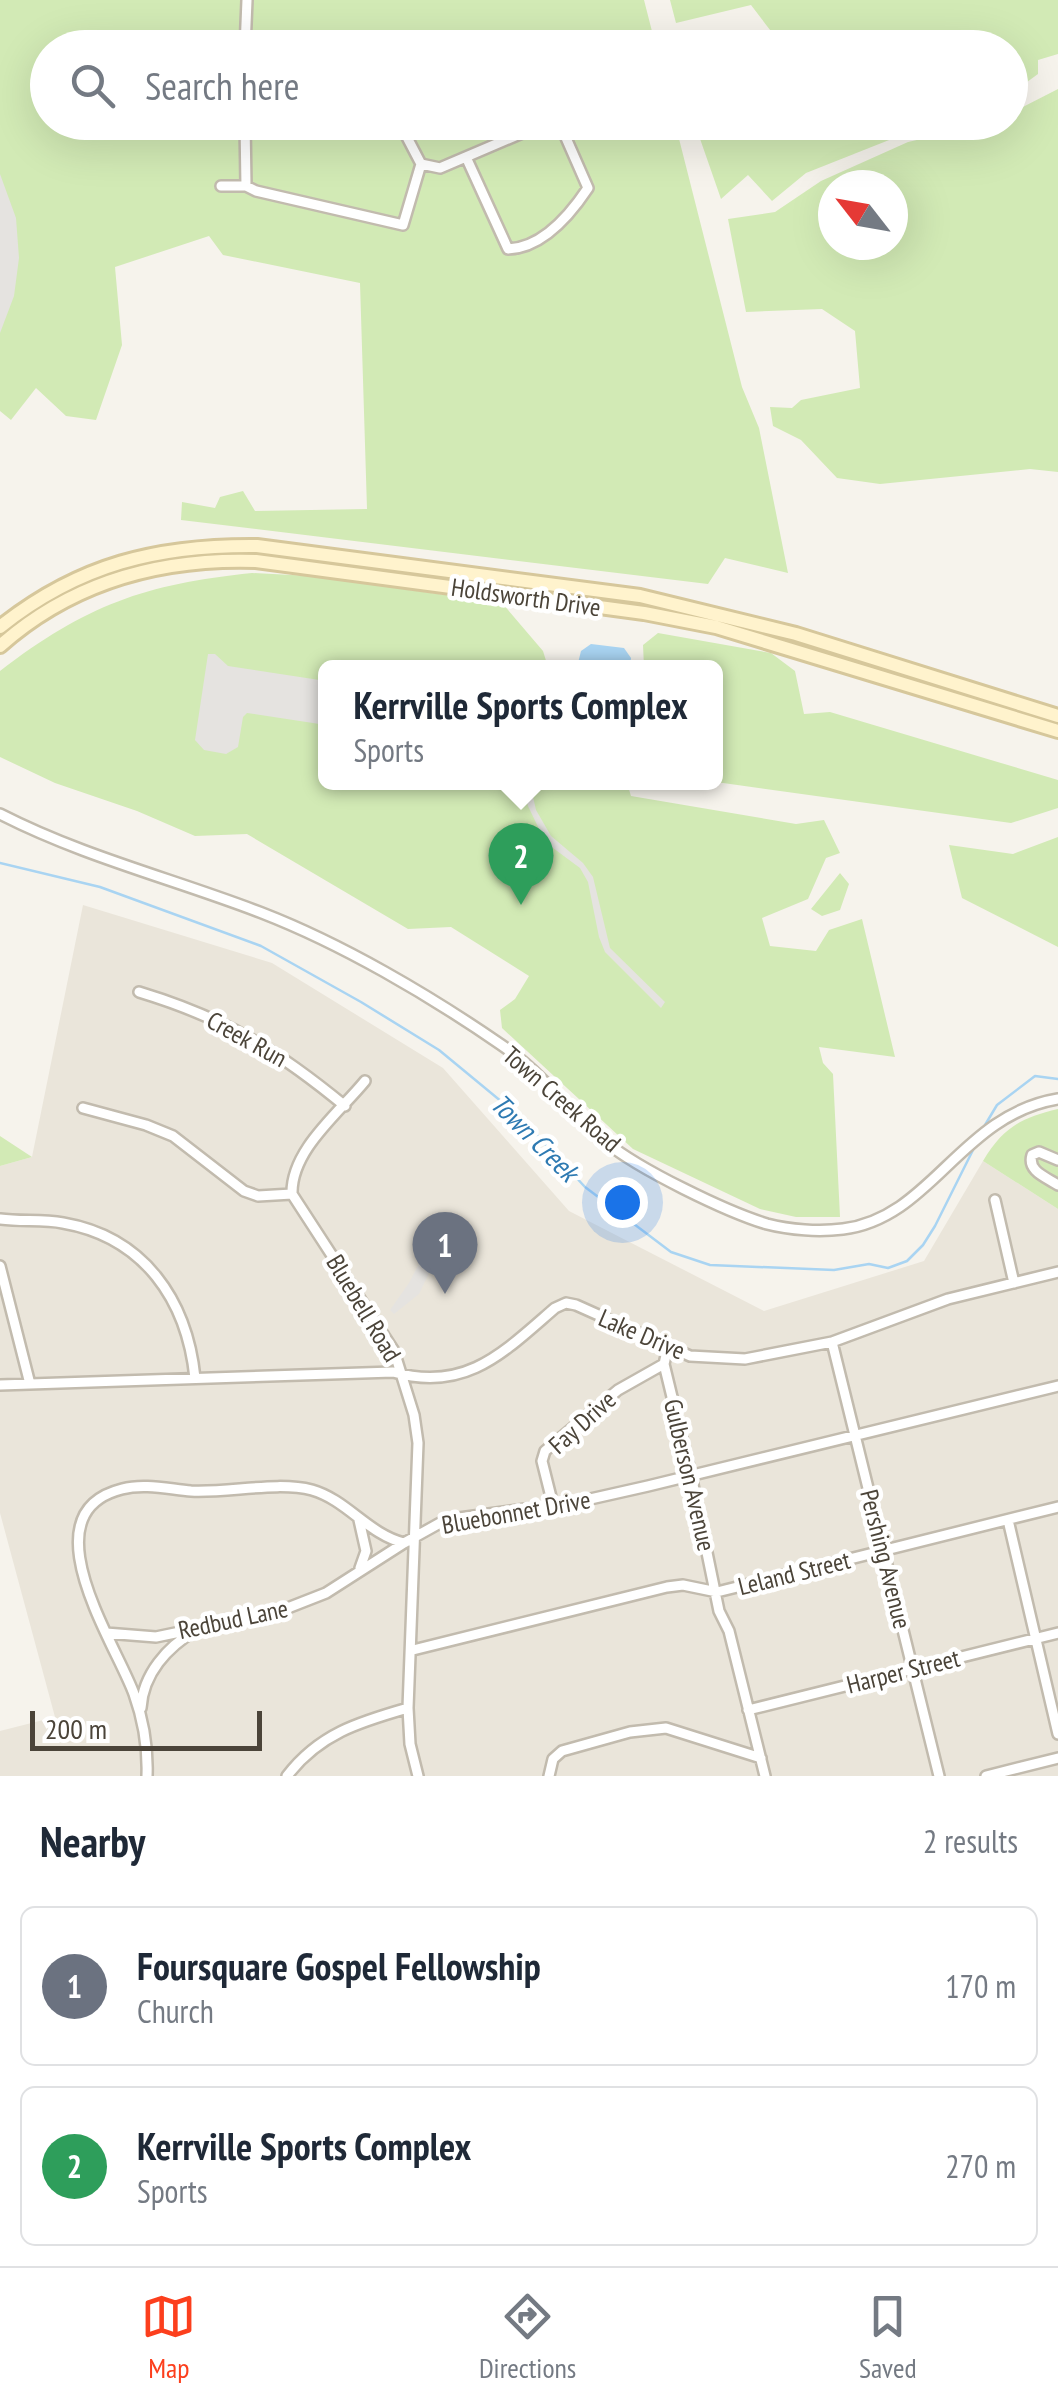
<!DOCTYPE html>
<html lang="en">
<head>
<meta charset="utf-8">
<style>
	:root { --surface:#fff; --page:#f2f2f3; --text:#1f2937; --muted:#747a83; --line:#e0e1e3; --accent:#fc3f1d }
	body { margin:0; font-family:"PT Sans Narrow",sans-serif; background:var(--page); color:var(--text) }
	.compass { position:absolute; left:818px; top:170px; width:90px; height:90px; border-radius:50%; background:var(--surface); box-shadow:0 10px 40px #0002; rotate:301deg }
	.scale { position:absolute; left:30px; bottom:25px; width:232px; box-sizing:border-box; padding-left:10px; border:5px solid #4b4439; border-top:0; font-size:28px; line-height:35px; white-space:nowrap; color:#4b4439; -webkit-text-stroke:8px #fff; paint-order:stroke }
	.you { position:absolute; left:622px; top:1202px; width:35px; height:35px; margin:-25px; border:8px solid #fff; border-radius:50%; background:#1a73e8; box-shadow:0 0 0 15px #1a73e833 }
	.badge { display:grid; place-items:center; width:65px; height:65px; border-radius:50%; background:var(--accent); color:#fff; font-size:32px; font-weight:700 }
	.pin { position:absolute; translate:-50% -82px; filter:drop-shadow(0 2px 5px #0008) }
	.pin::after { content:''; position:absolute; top:52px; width:35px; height:30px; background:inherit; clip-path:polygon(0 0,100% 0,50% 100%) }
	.popup { position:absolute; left:318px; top:660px; width:405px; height:130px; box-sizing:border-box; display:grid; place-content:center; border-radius:15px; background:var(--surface); filter:drop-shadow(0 2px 8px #0005); font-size:32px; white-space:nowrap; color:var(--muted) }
	.popup b { font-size:38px; color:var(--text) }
	.popup::after { content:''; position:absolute; left:50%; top:100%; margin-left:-20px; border:20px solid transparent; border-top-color:var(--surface) }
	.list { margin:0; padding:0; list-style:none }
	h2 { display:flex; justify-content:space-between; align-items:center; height:130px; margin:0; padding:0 40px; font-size:42px }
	h2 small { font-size:32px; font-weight:400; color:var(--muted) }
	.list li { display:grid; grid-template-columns:65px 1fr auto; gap:30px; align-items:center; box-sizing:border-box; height:160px; margin:0 20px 20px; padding:0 20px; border:2px solid var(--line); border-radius:15px }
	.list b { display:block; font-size:38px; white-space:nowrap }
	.list p { margin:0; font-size:32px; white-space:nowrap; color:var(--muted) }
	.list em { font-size:32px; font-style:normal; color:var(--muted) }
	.icon { flex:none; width:55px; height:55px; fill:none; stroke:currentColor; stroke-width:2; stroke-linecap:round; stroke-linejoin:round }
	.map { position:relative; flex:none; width:1058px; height:1776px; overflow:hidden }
	.search { position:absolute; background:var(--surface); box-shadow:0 10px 40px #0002; left:30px; right:30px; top:30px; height:110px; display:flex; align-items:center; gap:25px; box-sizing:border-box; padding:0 35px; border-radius:55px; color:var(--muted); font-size:38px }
	.sheet { height:490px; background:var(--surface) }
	nav { display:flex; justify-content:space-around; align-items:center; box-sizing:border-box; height:140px; border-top:2px solid var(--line); background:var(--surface); font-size:28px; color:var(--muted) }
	nav a { display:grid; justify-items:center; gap:5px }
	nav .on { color:var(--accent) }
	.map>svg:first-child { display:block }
</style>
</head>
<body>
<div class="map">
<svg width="1058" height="1776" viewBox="0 0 1058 1776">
	<rect width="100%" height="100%" fill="#f6f3ec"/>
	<path fill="#eae5da" d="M 83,905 L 272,963 L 443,1068 L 569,1211 L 764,1311 L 924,1261 L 983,1161 L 1058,1209 L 1058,1776 L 0,1776 L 0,1731 L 55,1717 L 0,1513 L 0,1166 L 32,1157 Z"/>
	<path fill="#d2eab5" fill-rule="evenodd" d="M 0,0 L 644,0 L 656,47 L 48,48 L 48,122 L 675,123 L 742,387 L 759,428 L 788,573 L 725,558 L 708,584 L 181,520 L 182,502 L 215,508 L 220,497 L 243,491 L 255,511 L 367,509 L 360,283 L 223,255 L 209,236 L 115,267 L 122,345 L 96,420 L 66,416 L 36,388 L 11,420 L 0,411 Z
		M 670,0 L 1058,0 L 1058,54 L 1038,60 L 1038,74 L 1012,93 L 1010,48 L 783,47 L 751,5 L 676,23 Z
		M 1058,89 L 1058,472 L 1030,469 L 880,484 L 837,478 L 801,440 L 773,426 L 770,407 L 792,408 L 801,400 L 860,388 L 855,331 L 822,309 L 746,312 L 728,219 L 775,212 L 821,181 L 908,142 L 991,123 L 1010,122 L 1011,113 ZM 833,185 L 893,185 L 893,245 L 833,245 Z
		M 700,122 L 752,126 L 755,122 L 932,123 L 806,173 L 772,201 L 748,175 L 721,199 L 698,133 Z
		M 252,573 L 311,576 L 502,603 L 543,651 L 548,667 L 326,668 L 326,782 L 627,783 L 631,796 L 796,824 L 824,820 L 840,853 L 826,858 L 808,899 L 762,918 L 770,946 L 816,951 L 829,930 L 862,919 L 895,1057 L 819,1047 L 823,1063 L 833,1074 L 840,1217 L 796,1217 L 760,1209 L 633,1149 L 502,1028 L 500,1010 L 515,999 L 529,976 L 451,927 L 408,929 L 247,834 L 195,836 L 137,811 L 55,783 L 0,757 L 0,671 C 86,605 145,584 252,573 Z
		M 658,633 L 771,653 L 795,671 L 804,714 L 830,712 L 1058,780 L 1058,808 L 1011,823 L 716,782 L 716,668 L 644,667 L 643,645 Z
		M 1058,837 L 1058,947 L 962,898 L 949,845 L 1013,854 Z
		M 840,873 L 849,884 L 840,910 L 822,916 L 811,909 Z
		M 1058,1109 L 1058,1209 L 983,1161 C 1003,1128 1020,1118 1058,1109 Z
		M 0,1136 L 32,1157 L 0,1166 Z"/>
	<path fill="#e5e3e0" d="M 0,174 L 16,218 L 19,258 L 14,296 L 0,333 Z
		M 208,654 L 215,654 L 228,666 L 326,681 L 326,725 L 247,713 L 243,717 L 238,747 L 226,754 L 204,750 L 195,740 Z
		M 523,783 L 530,783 L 536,810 L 551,836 L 583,863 L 593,877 L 610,948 L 665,1002 L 661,1008 L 605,952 L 599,937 L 588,882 L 580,868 L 553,848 L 541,833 L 528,806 Z
		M 436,1231 L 452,1240 L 459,1262 L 429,1273 L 419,1294 L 394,1314 L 390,1310 L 409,1283 Z"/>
	<path fill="#a9d4f2" d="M 591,644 L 624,648 L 631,658 L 630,667 L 577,667 L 581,651 Z"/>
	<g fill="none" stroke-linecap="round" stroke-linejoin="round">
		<path stroke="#a9d4f2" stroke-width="2.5" d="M 0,863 L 100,887 L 261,946 L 361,1002 L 439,1050 L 520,1117 L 585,1187 L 671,1252 L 710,1265 L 834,1270 L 869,1264 L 888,1268 L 907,1261 L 923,1245 L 935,1226 L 975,1146
			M 982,1130 L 997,1105 L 1035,1076 L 1058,1079"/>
		<g stroke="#c2bbae" stroke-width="14">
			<path id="street" d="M 245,48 L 247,0
				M 245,122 L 246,186
				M 466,157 L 508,249 C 542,248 570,215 588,188 L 559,122
				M 421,164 L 440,168 L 548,122
				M 221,186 L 246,186 L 256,191 L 403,225 L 421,164 L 399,122
				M 0,814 C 84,857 174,879 262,913 C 342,944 429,995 500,1044 C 540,1071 569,1111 606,1142 C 638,1169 727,1212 767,1224 C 790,1230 819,1232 843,1229 C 932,1218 960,1115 1058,1099
				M 139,992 C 225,1018 277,1050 345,1106
				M 365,1081 C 339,1113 291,1150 292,1194 L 394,1351 L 414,1415 L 418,1443 L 408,1708 L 410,1744 L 418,1776
				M 83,1108 L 146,1125 L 173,1136 L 244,1191 L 258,1196 L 292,1194
				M 1058,1160 L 1039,1152 L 1032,1155 C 1027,1171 1046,1177 1058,1185
				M 995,1200 L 1014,1283
				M 0,1219 C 21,1222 42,1219 63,1223 C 144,1237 187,1300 195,1378
				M 0,1266 L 30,1384
				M 832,1342 L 939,1776
				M 668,1347 L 664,1364 L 691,1475 L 719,1611 L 729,1631 L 765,1776
				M 0,1385 L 393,1372 C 466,1393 504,1352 555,1308 L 566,1303 L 576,1305 L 690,1356 L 745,1359 L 832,1342 L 948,1299 L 1058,1272
				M 553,1505 L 542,1461 L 545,1451 L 618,1390 L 664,1364
				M 359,1520 L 366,1551 L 360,1568
				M 1008,1520 L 1058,1734
				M 106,1633 L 156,1637 L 280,1611 L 326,1593 L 404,1543
				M 413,1650 L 667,1587 L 683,1585 L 717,1592 L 1058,1507
				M 141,1708 C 143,1674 167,1647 196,1630
				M 748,1710 L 1058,1633
				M 147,1776 C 148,1749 143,1719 134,1694 C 116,1644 26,1513 122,1489 C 144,1483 168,1489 191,1491 C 229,1493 277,1481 312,1490 C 347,1500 368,1534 404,1543 L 440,1523 L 459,1518 L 577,1502 L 648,1486 L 1058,1386
				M 287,1776 C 319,1734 359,1722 408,1708
				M 549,1776 L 553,1759 L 562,1751 L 630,1732 L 666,1728 L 761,1758
				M 986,1776 L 1058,1758"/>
		</g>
		<g stroke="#d6c79b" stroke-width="18">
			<path id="secondary" d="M 0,627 C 79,564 158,545 257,546 L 640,596 L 796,634 L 1058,716
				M 0,646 C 72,582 161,558 256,561 L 644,613 L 716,627 L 1058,731"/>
		</g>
		<use href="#street" stroke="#fff" stroke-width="9"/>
		<use href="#secondary" stroke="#fff3cd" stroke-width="12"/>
	</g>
	<g text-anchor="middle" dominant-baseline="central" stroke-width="9" stroke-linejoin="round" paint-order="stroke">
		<g font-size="25" fill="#4b4439" stroke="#fff">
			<text transform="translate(526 597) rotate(8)">Holdsworth Drive</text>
			<text transform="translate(247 1039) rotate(29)">Creek Run</text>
			<text transform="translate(562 1099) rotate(41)">Town Creek Road</text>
			<text transform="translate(364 1308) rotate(59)">Bluebell Road</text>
			<text transform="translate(642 1334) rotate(23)">Lake Drive</text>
			<text transform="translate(582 1422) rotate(-42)">Fay Drive</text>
			<text transform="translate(690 1475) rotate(77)">Gulberson Avenue</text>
			<text transform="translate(516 1512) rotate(-10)">Bluebonnet Drive</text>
			<text transform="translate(886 1559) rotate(76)">Pershing Avenue</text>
			<text transform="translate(794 1573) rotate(-14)">Leland Street</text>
			<text transform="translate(233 1619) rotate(-12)">Redbud Lane</text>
			<text transform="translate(903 1671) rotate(-14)">Harper Street</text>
		</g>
		<g font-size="28" font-style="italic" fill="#2e7ab2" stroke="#fff">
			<text transform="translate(535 1137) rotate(45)">Town Creek</text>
		</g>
	</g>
</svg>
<svg class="compass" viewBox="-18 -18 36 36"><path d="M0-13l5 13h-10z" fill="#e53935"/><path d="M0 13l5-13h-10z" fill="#747a83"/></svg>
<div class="scale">200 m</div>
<div class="you"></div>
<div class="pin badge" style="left:445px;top:1294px;background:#6b7280">1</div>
<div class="pin badge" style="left:521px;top:905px;background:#2e9e5b">2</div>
<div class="popup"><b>Kerrville Sports Complex</b>Sports</div>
<div class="search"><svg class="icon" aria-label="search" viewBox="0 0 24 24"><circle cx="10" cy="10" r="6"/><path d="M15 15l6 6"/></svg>Search here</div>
</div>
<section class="sheet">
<h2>Nearby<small>2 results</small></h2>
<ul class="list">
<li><span class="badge" style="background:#6b7280">1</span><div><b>Foursquare Gospel Fellowship</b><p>Church</p></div><em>170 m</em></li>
<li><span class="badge" style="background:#2e9e5b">2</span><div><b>Kerrville Sports Complex</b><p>Sports</p></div><em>270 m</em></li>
</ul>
</section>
<nav>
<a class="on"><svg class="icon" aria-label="map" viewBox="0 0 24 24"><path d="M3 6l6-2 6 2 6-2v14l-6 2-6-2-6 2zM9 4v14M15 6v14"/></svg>Map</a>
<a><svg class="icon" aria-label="directions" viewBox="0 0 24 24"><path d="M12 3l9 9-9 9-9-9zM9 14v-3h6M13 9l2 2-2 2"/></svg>Directions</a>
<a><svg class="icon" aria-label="saved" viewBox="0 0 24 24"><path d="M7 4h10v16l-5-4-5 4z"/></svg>Saved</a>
</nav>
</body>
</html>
